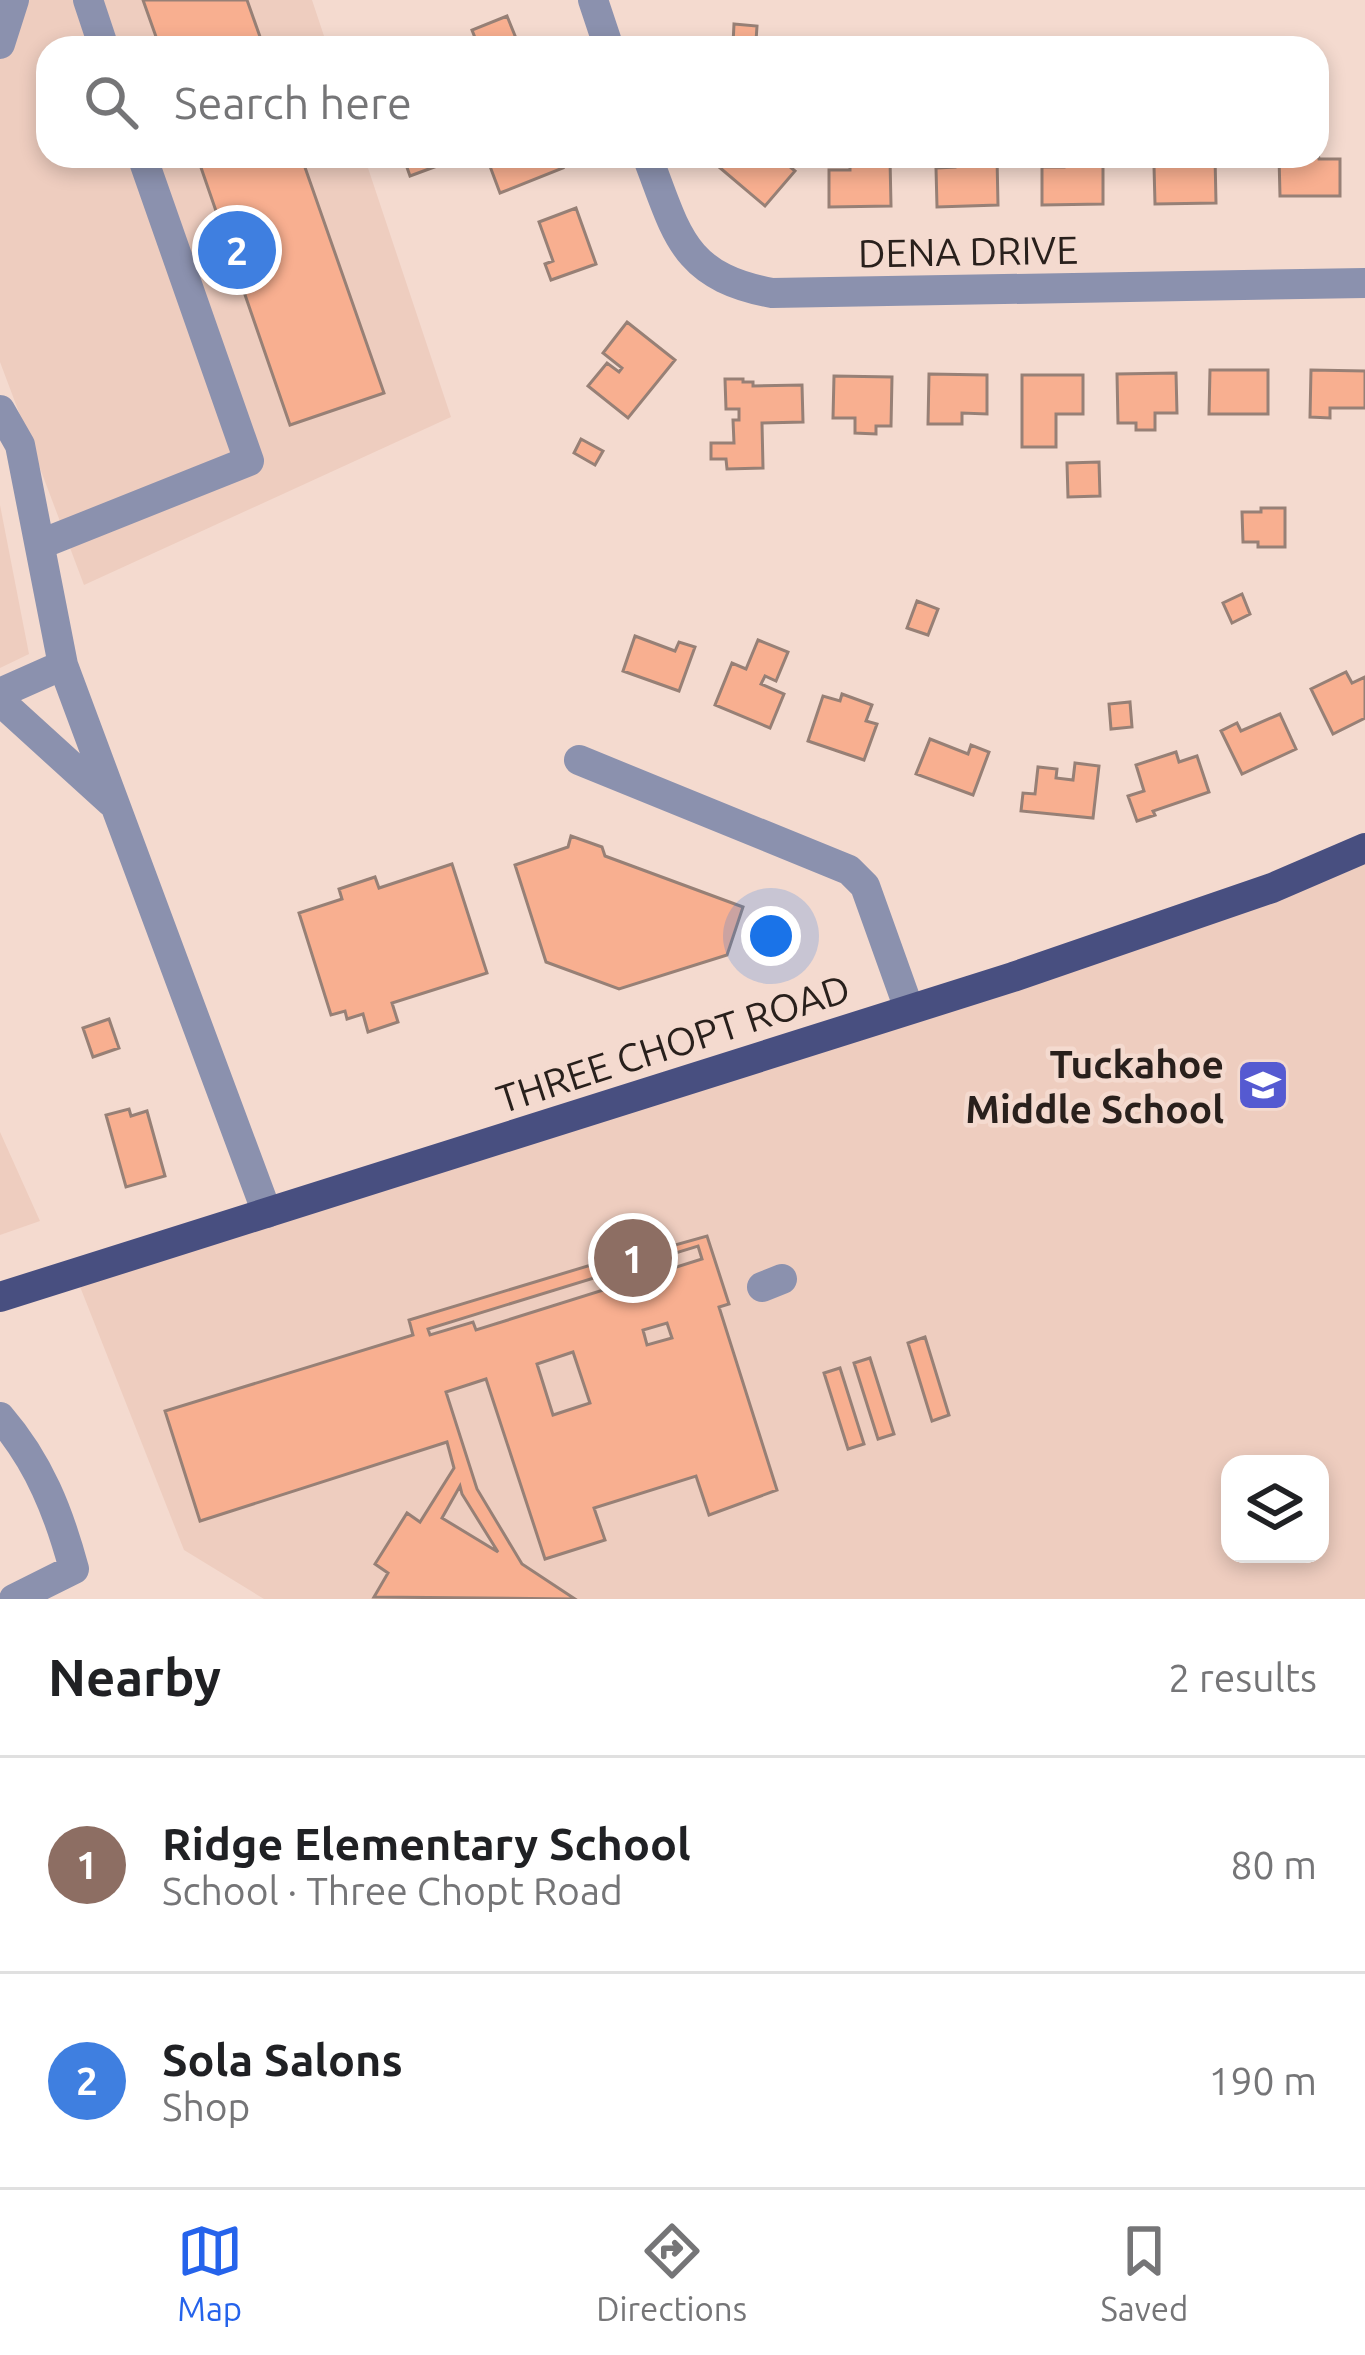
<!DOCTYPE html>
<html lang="en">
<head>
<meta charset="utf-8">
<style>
	:root { --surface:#fff; --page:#f6f6f6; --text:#202124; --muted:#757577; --line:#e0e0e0; --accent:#2563eb }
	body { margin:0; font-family:Ubuntu,sans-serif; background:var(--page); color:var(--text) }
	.controls { position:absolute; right:36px; bottom:36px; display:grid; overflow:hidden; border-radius:24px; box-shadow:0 6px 18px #0003 }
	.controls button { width:108px; height:108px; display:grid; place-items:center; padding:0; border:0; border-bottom:3px solid var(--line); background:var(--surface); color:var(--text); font:60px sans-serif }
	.you { position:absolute; left:771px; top:936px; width:42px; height:42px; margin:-30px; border:9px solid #fff; border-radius:50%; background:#1a73e8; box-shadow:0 0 0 18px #1a73e833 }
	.badge { display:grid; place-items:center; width:78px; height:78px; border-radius:50%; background:var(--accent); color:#fff; font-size:39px; font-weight:700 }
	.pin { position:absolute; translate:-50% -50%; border:6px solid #fff; box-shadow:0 3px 12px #0006 }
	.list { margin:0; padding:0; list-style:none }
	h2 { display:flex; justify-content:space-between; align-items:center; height:156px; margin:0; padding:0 48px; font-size:51px }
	h2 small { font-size:39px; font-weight:400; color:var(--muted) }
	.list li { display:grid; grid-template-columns:78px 1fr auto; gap:36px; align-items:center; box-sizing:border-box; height:216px; padding:0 48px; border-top:3px solid var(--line) }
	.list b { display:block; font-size:45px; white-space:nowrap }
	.list p { margin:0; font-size:39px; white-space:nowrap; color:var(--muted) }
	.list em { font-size:39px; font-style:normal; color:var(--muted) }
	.icon { flex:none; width:66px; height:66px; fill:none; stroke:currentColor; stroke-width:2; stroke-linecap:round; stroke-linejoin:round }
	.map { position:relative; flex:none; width:1365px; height:1599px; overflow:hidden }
	.search { position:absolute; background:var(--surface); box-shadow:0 6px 18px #0003; left:36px; right:36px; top:36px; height:132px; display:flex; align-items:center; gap:30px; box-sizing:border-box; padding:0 42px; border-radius:36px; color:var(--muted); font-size:45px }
	.sheet { height:588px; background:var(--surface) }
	nav { display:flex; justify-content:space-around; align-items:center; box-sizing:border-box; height:168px; border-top:3px solid var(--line); background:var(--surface); font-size:33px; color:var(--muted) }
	nav a { display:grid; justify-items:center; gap:6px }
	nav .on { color:var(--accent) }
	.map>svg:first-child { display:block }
</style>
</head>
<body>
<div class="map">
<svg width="1365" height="1599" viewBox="0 0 1365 1599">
	<rect width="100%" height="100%" fill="#f4dacf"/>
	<path fill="#eecdbf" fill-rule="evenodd" d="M 0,0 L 312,0 L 328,48 L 48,48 L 48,156 L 364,156 L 451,417 L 84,585 L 0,362 Z
		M 0,505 L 29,654 L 0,668 Z
		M 1365,864 L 1365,1599 L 264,1599 L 184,1550 L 75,1274 ZM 1230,1464 L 1320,1464 L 1320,1554 L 1230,1554 Z
		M 0,1132 L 40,1221 L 0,1235 Z"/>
	<path fill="#f8af90" stroke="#978076" stroke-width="3" fill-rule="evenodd" d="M 143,0 L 247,0 L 264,48 L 160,48 Z
		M 507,16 L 520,48 L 479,48 L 472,30 Z
		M 734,24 L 757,26 L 756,41 L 733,44 Z
		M 1317,147 L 1319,159 L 1340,159 L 1340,196 L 1280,196 L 1279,156 L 1317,156 Z
		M 197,156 L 301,156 L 384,393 L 290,425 Z
		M 403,156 L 434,156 L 437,166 L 410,176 Z
		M 503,156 L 558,156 L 563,168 L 500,193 L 488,161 Z
		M 728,156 L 764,156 L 776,166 L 782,160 L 795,171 L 765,206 L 719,167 Z
		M 850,156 L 890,159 L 891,206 L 829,207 L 829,170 L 850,170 Z
		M 955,156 L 997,157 L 998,205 L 937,207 L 936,168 L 955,167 Z
		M 1064,156 L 1103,156 L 1103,204 L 1042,205 L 1042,167 L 1064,167 Z
		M 1174,156 L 1215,156 L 1216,203 L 1155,204 L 1154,166 L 1174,166 Z
		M 576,208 L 596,264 L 551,280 L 545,264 L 553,261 L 539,222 Z
		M 627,322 L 675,360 L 628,418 L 588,386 L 607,363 L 619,372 L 622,368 L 603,353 Z
		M 1210,370 L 1268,370 L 1268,414 L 1209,414 Z
		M 1311,370 L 1365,371 L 1365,408 L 1330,408 L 1330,418 L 1310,417 Z
		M 1176,373 L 1177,413 L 1155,413 L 1155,430 L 1136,430 L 1136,423 L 1118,423 L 1117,374 Z
		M 929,374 L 987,375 L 987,414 L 962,413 L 962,424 L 928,424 Z
		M 1022,375 L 1083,375 L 1083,414 L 1056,414 L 1056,447 L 1022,447 Z
		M 834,376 L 892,377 L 891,426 L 876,426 L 876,434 L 855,433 L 855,418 L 833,418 Z
		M 725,379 L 743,379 L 743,382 L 753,382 L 753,386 L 802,385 L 803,422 L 762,423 L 763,468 L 727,469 L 726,459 L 711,459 L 711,443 L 734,443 L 733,420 L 739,420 L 739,409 L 726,409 Z
		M 581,439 L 603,451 L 595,465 L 574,453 Z
		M 1099,462 L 1100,496 L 1068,497 L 1067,463 Z
		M 1261,508 L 1285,508 L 1285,547 L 1258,547 L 1258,542 L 1243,542 L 1242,512 L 1261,512 Z
		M 1242,594 L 1250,614 L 1232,623 L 1223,603 Z
		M 917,601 L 938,609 L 928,635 L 907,628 Z
		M 635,636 L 675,651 L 679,642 L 695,647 L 679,691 L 623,671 Z
		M 758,640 L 788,652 L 776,681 L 765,676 L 761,684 L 784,694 L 770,728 L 715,705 L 732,663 L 746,669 Z
		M 1346,672 L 1352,683 L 1365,677 L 1365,718 L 1333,734 L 1311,689 Z
		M 842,694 L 872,705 L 866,721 L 877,724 L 864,760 L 808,741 L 823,696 L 840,701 Z
		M 1130,702 L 1132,727 L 1111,729 L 1109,704 Z
		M 1280,714 L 1296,749 L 1242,774 L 1221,731 L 1237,723 L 1241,731 Z
		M 930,739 L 968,754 L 971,745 L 989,752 L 973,795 L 916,774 Z
		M 1176,752 L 1179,762 L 1197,756 L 1209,792 L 1153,811 L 1155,815 L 1137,821 L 1128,796 L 1144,791 L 1136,765 Z
		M 1075,763 L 1099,766 L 1093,818 L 1021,811 L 1023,793 L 1035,794 L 1038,767 L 1057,769 L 1056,778 L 1073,780 Z
		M 571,836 L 602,847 L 605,856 L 743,907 L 727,955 L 619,989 L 546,962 L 515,865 L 568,847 Z
		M 452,864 L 487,973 L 392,1003 L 398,1022 L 368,1032 L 363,1014 L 347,1019 L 345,1011 L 331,1015 L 299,913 L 342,899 L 339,889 L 375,877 L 379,888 Z
		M 109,1019 L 119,1048 L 93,1057 L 83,1028 Z
		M 129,1109 L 131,1116 L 147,1111 L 165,1176 L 126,1187 L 106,1115 Z
		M 707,1236 L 729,1304 L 719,1307 L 777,1490 L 709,1515 L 696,1476 L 594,1508 L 605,1540 L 545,1559 L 486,1379 L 446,1392 L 477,1489 L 522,1564 L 575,1599 L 374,1597 L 388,1573 L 375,1564 L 407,1513 L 420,1522 L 454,1468 L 447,1442 L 200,1521 L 165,1411 L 413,1335 L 409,1320 L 634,1252 L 636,1256 ZM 698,1246 L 702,1259 L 476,1330 L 473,1322 L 430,1335 L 428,1329 ZM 667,1323 L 672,1338 L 647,1345 L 643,1330 ZM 573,1352 L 590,1403 L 553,1415 L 537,1364 ZM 460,1486 L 462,1494 L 498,1552 L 442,1518 Z
		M 925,1337 L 949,1415 L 932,1421 L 908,1343 Z
		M 870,1358 L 894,1434 L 878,1439 L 854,1363 Z
		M 840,1368 L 864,1444 L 848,1449 L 824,1373 Z"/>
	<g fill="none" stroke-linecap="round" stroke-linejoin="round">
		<path stroke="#8b91ae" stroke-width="30" d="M 88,0 L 104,48
			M 593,0 L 609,48
			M 0,44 L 14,0
			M 647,156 C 677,233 681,276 772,293 L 1365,283
			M 0,410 L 20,445 L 63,665 L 267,1213
			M 41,544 L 249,461 L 142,156
			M 0,693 L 63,665
			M 0,701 L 111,802
			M 579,760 L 849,870 L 865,886 L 909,1009
			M 762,1287 L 782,1279
			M 0,1417 C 39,1462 59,1513 74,1569 L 14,1599"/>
		<path stroke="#484f80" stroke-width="30" d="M 0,1297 L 1013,977 L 1272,888 L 1365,848"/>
	</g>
	<defs>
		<g id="school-square" transform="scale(2.7)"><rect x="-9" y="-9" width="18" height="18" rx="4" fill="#555ad1" stroke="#f4dacf"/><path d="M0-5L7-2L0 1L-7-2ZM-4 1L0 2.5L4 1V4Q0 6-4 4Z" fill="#fff"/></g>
	</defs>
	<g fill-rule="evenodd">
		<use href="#school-square" x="1263" y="1085"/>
	</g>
	<g text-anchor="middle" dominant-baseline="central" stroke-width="9" stroke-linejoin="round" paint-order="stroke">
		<g font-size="39" fill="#29201c" stroke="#f4dacf">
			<text transform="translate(968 251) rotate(-1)">DENA DRIVE</text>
			<text transform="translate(673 1043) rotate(-18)">THREE CHOPT ROAD</text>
		</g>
		<g font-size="39" font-weight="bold" fill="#29201c" stroke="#f4dacf" text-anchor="end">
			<text x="1224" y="1063">Tuckahoe<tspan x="1224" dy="45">Middle School</tspan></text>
		</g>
	</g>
</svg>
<div class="controls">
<button><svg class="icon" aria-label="layers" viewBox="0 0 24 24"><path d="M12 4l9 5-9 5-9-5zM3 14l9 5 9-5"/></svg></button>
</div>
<div class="you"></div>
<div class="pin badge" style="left:633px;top:1258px;background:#8d6e63">1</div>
<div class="pin badge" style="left:237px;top:250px;background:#3f7fe0">2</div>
<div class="search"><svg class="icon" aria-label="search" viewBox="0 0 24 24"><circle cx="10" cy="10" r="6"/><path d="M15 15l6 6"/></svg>Search here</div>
</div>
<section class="sheet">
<h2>Nearby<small>2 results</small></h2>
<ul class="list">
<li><span class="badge" style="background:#8d6e63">1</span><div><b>Ridge Elementary School</b><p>School · Three Chopt Road</p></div><em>80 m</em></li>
<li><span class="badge" style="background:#3f7fe0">2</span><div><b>Sola Salons</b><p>Shop</p></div><em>190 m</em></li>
</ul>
</section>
<nav>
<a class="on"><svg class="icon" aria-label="map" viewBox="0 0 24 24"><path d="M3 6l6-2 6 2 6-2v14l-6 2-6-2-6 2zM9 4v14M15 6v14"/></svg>Map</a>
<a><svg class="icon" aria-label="directions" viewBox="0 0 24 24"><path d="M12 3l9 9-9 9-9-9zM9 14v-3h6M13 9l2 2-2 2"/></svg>Directions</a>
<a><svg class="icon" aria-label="saved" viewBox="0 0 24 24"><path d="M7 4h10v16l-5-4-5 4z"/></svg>Saved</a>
</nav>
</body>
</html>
